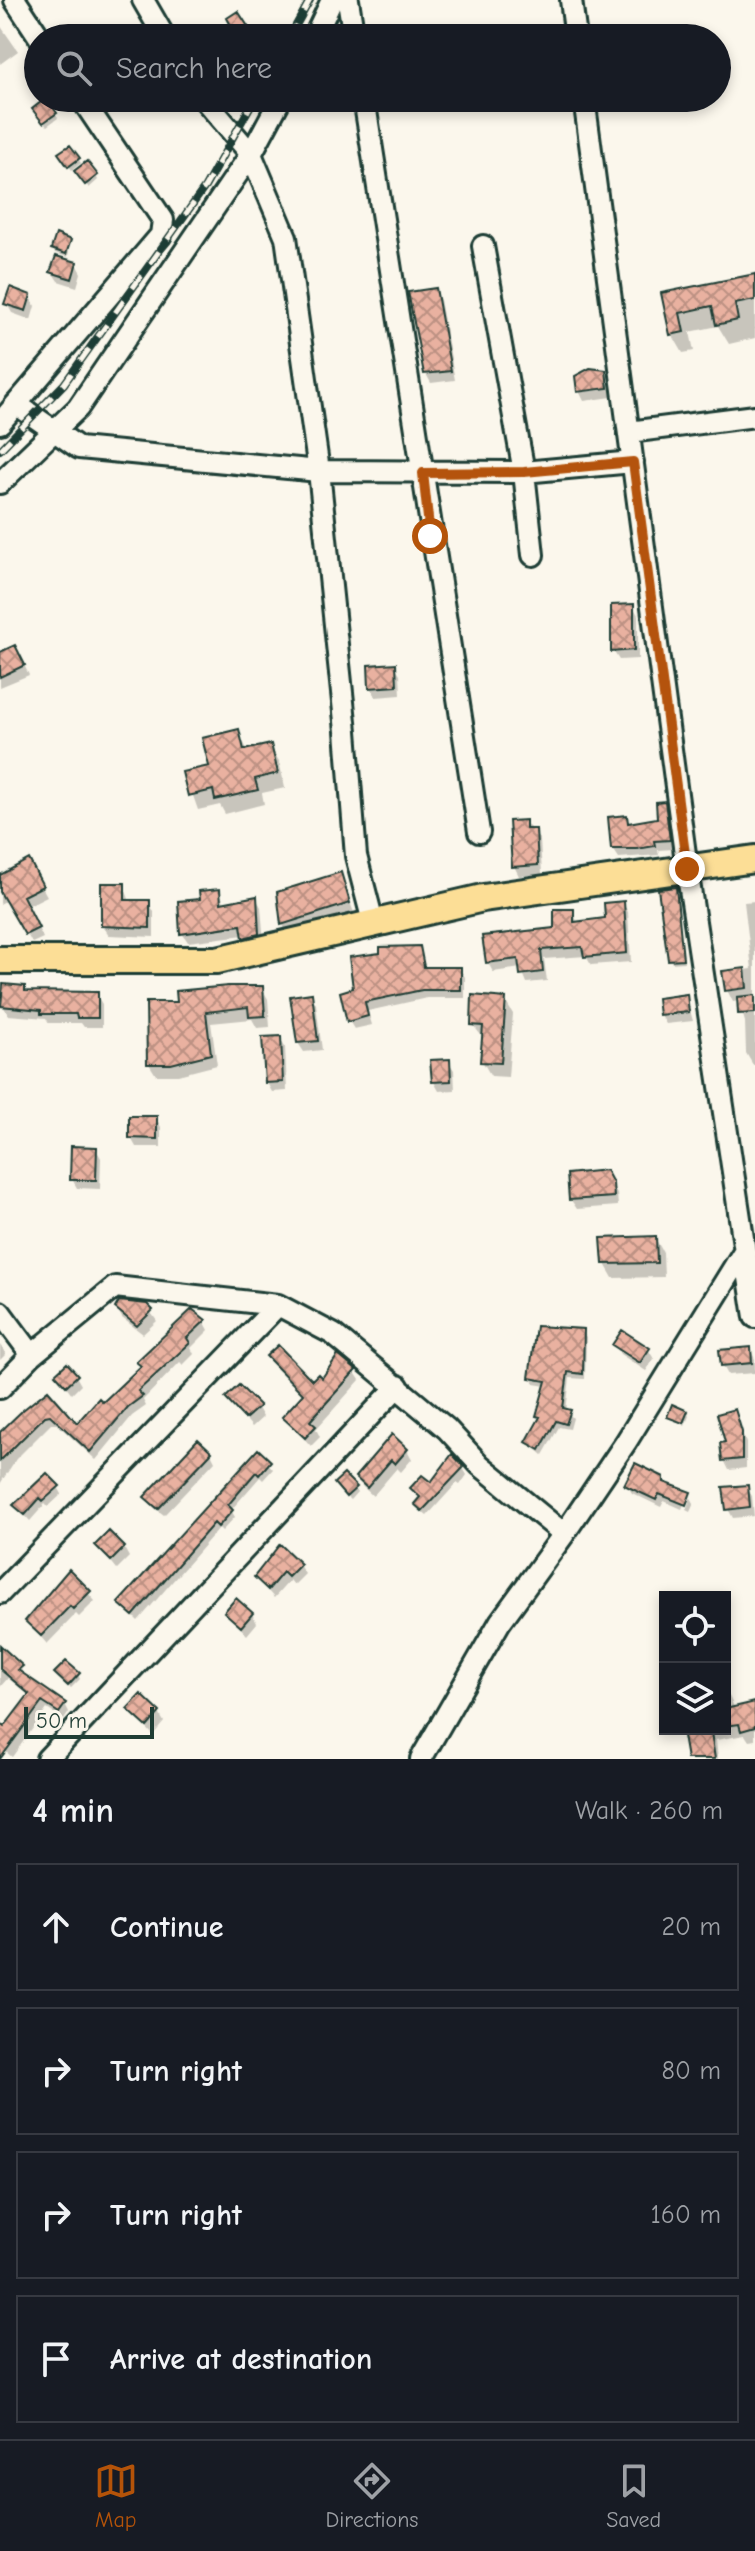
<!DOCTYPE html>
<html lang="en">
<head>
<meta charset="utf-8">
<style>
	:root { --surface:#171b24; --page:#20242c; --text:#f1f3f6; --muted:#9ea1a6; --line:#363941; --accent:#b45309 }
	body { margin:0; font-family:"Comic Neue",sans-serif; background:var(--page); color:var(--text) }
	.controls { position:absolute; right:24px; bottom:24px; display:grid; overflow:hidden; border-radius:0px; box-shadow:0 4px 12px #0003 }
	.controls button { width:72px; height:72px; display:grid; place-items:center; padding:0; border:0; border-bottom:2px solid var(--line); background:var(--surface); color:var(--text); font:40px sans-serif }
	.scale { position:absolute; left:24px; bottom:20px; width:130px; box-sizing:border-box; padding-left:8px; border:4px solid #1f3d34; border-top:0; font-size:22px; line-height:28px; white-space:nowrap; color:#1f3d34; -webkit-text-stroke:6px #fbf7ec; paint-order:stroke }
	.stop { position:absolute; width:24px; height:24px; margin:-18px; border:6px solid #b45309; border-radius:50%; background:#fff }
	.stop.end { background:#b45309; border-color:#fff; box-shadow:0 2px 8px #0008 }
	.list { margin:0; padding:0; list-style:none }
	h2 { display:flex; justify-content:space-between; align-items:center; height:104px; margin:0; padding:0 32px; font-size:34px }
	h2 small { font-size:26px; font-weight:400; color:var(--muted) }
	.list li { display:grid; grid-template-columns:52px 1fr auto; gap:24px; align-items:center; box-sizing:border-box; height:128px; margin:0 16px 16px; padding:0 16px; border:2px solid var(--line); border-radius:0px }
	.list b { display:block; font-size:30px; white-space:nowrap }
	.list em { font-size:26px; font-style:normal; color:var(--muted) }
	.icon { flex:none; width:44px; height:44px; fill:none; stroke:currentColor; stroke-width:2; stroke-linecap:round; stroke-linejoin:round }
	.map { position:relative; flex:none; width:755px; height:1759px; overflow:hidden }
	.search { position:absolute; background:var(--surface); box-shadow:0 4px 12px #0003; left:24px; right:24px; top:24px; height:88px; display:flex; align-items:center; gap:20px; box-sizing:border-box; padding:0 28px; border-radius:44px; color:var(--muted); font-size:30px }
	.sheet { height:680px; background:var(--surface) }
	nav { display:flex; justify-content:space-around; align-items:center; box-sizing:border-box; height:112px; border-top:2px solid var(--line); background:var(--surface); font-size:22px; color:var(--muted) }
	nav a { display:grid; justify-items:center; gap:4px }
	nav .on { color:var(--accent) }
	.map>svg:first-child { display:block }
</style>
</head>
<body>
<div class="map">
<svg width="755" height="1759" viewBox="0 0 755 1759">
	<defs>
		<pattern id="building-cross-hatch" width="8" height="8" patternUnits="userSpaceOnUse" patternTransform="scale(2)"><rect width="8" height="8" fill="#e9b1a0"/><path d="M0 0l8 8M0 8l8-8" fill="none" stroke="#bc9183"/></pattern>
	</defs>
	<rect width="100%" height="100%" fill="#fbf7ec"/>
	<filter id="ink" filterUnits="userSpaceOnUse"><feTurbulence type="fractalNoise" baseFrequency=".0125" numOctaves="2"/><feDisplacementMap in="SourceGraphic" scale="16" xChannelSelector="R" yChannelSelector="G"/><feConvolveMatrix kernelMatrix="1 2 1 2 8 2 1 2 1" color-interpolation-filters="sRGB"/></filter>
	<g filter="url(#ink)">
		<path fill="#0003" d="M 238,14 L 249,33 L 240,38 L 229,19 Z
			M 0,25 L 18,51 L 0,64 Z
			M 46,101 L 58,118 L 47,126 L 35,109 Z
			M 70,148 L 81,163 L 72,170 L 60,154 Z
			M 79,175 L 96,176 L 98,180 L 89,188 Z
			M 70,241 L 68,257 L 55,253 L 53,249 Z
			M 76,264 L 81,273 L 77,287 L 58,281 L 52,272 Z
			M 755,276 L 755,338 L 729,344 L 718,326 L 690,332 L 694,351 L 683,353 L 672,334 L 664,294 Z
			M 435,290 L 440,300 L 455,380 L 431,383 L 426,374 Z
			M 30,296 L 35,306 L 31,320 L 12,313 L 7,304 Z
			M 605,372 L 612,397 L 584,401 L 579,391 Z
			M 633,606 L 638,615 L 638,659 L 619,660 L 613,651 Z
			M 0,654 L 20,657 L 29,675 L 0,687 Z
			M 394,665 L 400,674 L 401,695 L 376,697 L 371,687 Z
			M 238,732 L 248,751 L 270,746 L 279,761 L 285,788 L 262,793 L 264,804 L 225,814 L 220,805 L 198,810 L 185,773 L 211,767 Z
			M 664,803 L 669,813 L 674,849 L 658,850 L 659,855 L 619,858 L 613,849 L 626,817 L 631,825 L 660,820 Z
			M 525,822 L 540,840 L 542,874 L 519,876 L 514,866 Z
			M 28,862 L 47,896 L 27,906 L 43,938 L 32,943 L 7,900 L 0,904 L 0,877 Z
			M 340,874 L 354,913 L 288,934 L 283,925 L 279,894 Z
			M 124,885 L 130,902 L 149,902 L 154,912 L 154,937 L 109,935 L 103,926 Z
			M 675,889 L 684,962 L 672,963 L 670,959 Z
			M 219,891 L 225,904 L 256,898 L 261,907 L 264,943 L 250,946 L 244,935 L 188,942 L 182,933 L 202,901 Z
			M 755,901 L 755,1065 L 753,1065 L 746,1053 L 745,1022 L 739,1001 L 733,1002 L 727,990 L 724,973 L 752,969 L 744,902 Z
			M 623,903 L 628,912 L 631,962 L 591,965 L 586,956 L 544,959 L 547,981 L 527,983 L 521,968 L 493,972 L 488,963 L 484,938 L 556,929 L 573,911 L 578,924 L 607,920 Z
			M 418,948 L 426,969 L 460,969 L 465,977 L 465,998 L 427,998 L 368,1011 L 372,1025 L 354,1029 L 349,1021 L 356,990 Z
			M 24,988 L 27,993 L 96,994 L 102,1004 L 102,1027 L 84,1027 L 81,1023 L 49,1023 L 46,1018 L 8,1015 L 3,1005 Z
			M 262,988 L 268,999 L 270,1027 L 257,1028 L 252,1019 L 211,1023 L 217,1065 L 178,1075 L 156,1075 L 149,1064 L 179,1004 Z
			M 311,995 L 316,1004 L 322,1050 L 304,1052 L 298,1043 Z
			M 686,996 L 693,1021 L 666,1024 L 660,1014 Z
			M 504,999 L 513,1014 L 508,1077 L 491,1076 L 482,1061 L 484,1039 L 473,1025 Z
			M 279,1038 L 285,1047 L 287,1091 L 272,1092 L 267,1083 Z
			M 448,1061 L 454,1070 L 455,1090 L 439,1091 L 434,1082 Z
			M 156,1118 L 161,1127 L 161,1147 L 136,1147 L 131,1138 Z
			M 96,1149 L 101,1158 L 100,1189 L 77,1188 L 72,1179 Z
			M 605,1172 L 617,1194 L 618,1206 L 577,1209 L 571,1200 Z
			M 655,1238 L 663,1252 L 664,1277 L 613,1278 L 605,1264 Z
			M 146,1306 L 157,1321 L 143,1334 L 122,1318 L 117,1308 Z
			M 204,1321 L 209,1330 L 191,1348 L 194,1354 L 183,1365 L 180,1362 L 143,1400 L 146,1406 L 132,1416 L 96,1460 L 57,1424 L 51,1424 L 16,1459 L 0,1484 L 0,1441 L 48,1393 L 77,1426 L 142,1368 L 139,1362 Z
			M 582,1330 L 586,1337 L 585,1379 L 570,1378 L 566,1411 L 573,1418 L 570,1429 L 559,1427 L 543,1455 L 528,1442 L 540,1420 L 538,1415 L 546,1386 L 534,1384 L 531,1377 Z
			M 0,1345 L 6,1354 L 0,1360 Z
			M 615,1345 L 648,1349 L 654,1359 L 646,1371 L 620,1354 Z
			M 750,1349 L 755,1359 L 755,1373 L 728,1375 L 723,1366 Z
			M 269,1356 L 312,1383 L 354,1371 L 360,1380 L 316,1429 L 320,1437 L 311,1446 L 284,1417 L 304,1396 Z
			M 57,1374 L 76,1376 L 81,1385 L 72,1394 Z
			M 228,1398 L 258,1408 L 263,1417 L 252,1427 Z
			M 734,1411 L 746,1443 L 746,1468 L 729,1470 L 724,1460 Z
			M 686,1412 L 689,1416 L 685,1426 L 669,1416 Z
			M 407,1450 L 412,1459 L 401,1472 L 397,1468 L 373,1496 L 363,1487 L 357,1478 Z
			M 258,1452 L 273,1469 L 263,1480 L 260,1477 L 231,1510 L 235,1517 L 222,1531 L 219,1528 L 138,1621 L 120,1603 Z
			M 211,1453 L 215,1461 L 164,1515 L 151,1505 L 147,1497 Z
			M 463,1468 L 467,1475 L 460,1485 L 457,1483 L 427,1516 L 421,1511 L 417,1504 L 421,1499 L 412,1488 L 431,1485 Z
			M 663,1478 L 667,1486 L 689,1494 L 694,1503 L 690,1512 L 686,1510 L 691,1497 L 687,1497 L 682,1509 L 664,1501 L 661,1507 L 632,1493 L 627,1485 Z
			M 58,1487 L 62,1494 L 48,1507 L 45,1504 L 30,1521 L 16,1505 Z
			M 746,1487 L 752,1496 L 754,1516 L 733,1518 L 728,1509 Z
			M 338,1488 L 355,1488 L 357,1492 L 350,1500 Z
			M 98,1545 L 124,1548 L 129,1557 L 117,1569 Z
			M 299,1565 L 305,1574 L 294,1585 L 290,1580 L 274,1598 L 257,1578 Z
			M 69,1572 L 95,1601 L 79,1617 L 76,1614 L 47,1644 L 27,1621 Z
			M 226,1612 L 252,1614 L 257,1623 L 247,1635 Z
			M 0,1652 L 21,1667 L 23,1677 L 65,1704 L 69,1712 L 64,1720 L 47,1709 L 12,1757 L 0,1747 L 0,1734 L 30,1696 L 8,1678 L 0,1687 Z
			M 78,1675 L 80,1679 L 71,1688 L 59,1677 Z
			M 728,1694 L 735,1709 L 755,1704 L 755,1740 L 749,1741 L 745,1735 L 716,1740 L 718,1759 L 689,1759 L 693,1729 L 725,1729 Z
			M 129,1709 L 159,1713 L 164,1722 L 153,1735 Z"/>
		<path fill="url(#building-cross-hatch)" stroke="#1f3d34" stroke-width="2" d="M 238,11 L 249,28 L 236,35 L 227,18 Z
			M 46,98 L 57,113 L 43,123 L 32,109 Z
			M 70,145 L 80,158 L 68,167 L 58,153 Z
			M 87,161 L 98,175 L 85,185 L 74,171 Z
			M 56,234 L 71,240 L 66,254 L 51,249 Z
			M 56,256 L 77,262 L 72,279 L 50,272 Z
			M 755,274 L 755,300 L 735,304 L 738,320 L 716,325 L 712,306 L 680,313 L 684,332 L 670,335 L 661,293 Z
			M 10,287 L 31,295 L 26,311 L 4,304 Z
			M 436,288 L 451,371 L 424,374 L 408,292 Z
			M 590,368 L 606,370 L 608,388 L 577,392 L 575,376 Z
			M 634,604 L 634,650 L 611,652 L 611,605 Z
			M 15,645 L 25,665 L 0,677 L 0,652 Z
			M 396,663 L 397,686 L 369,688 L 368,665 Z
			M 239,729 L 244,750 L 271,744 L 278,773 L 255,779 L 258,790 L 215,800 L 213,790 L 188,796 L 182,772 L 209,766 L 202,738 Z
			M 665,801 L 670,840 L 654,841 L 655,846 L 637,849 L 611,849 L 608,817 L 627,815 L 628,823 L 657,818 L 656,802 Z
			M 526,820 L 526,829 L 536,829 L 538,865 L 512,867 L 509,821 Z
			M 29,859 L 43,886 L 23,896 L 39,928 L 25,935 L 0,892 L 0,875 Z
			M 341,872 L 350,903 L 281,925 L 277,892 Z
			M 101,883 L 125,883 L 125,900 L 150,900 L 150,928 L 101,926 Z
			M 676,887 L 683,959 L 668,960 L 658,889 Z
			M 220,889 L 221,903 L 257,896 L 259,934 L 243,938 L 241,925 L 180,934 L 178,901 L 200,899 L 199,891 Z
			M 624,901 L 627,953 L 584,957 L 582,947 L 541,950 L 543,972 L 520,975 L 518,959 L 486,963 L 482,936 L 554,928 L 554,909 L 574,909 L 574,922 L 605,918 L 604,903 Z
			M 420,946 L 424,967 L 461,967 L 461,990 L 422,990 L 365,1002 L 368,1016 L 347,1022 L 340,992 L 353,988 L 349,957 L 380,953 L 380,947 Z
			M 745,968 L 747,988 L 725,991 L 722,971 Z
			M 3,984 L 25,986 L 25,991 L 98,992 L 98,1018 L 77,1018 L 76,1014 L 41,1014 L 41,1010 L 1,1006 Z
			M 228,986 L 263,986 L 265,1016 L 249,1017 L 248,1007 L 206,1012 L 211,1054 L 171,1064 L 147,1064 L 146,1002 L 177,1002 L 176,991 Z
			M 312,993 L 318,1041 L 297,1043 L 290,996 Z
			M 687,994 L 689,1012 L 659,1015 L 657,998 Z
			M 472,995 L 506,998 L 501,1063 L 480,1062 L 483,1026 L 471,1025 Z
			M 755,995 L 755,1013 L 738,1014 L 737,997 Z
			M 281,1036 L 283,1082 L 265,1083 L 262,1037 Z
			M 450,1059 L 451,1081 L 432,1082 L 430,1060 Z
			M 129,1116 L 157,1116 L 157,1139 L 129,1138 Z
			M 71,1146 L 97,1147 L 96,1180 L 70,1180 Z
			M 606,1170 L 613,1183 L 614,1197 L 569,1200 L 567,1174 Z
			M 656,1236 L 657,1263 L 603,1264 L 601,1238 Z
			M 119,1301 L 147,1304 L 153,1310 L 137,1326 L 115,1308 Z
			M 192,1309 L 206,1320 L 187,1338 L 190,1343 L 138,1391 L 143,1396 L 128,1407 L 90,1452 L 50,1415 L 45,1416 L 0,1461 L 0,1432 L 23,1410 L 48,1390 L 77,1423 L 99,1398 L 103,1402 L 141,1366 L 136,1362 Z
			M 536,1326 L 584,1329 L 583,1374 L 568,1372 L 563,1408 L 571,1410 L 566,1424 L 556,1421 L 540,1450 L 526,1442 L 540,1417 L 536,1416 L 546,1381 L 529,1378 Z
			M 622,1330 L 650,1348 L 640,1363 L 612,1345 Z
			M 278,1345 L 312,1380 L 318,1374 L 322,1378 L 338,1355 L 356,1370 L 310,1421 L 316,1426 L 305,1438 L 282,1417 L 303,1394 L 266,1356 Z
			M 751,1347 L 752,1363 L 721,1366 L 719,1350 Z
			M 67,1363 L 78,1375 L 66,1386 L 55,1374 Z
			M 239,1385 L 260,1406 L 245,1419 L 225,1398 Z
			M 672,1404 L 688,1411 L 683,1423 L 667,1417 Z
			M 735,1409 L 742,1432 L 742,1459 L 722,1461 L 720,1443 L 725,1442 L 717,1414 Z
			M 392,1434 L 408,1449 L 395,1464 L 391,1460 L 367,1488 L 355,1477 Z
			M 198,1439 L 212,1452 L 158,1509 L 144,1497 Z
			M 258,1449 L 271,1461 L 259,1475 L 256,1472 L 228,1505 L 233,1510 L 218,1527 L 214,1523 L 133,1616 L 118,1603 Z
			M 452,1454 L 464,1467 L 422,1511 L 414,1504 L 420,1497 L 410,1488 L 422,1475 L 431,1482 Z
			M 635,1463 L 664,1477 L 664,1482 L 691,1492 L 686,1505 L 659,1494 L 656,1500 L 624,1485 Z
			M 47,1473 L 60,1486 L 43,1501 L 40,1498 L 25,1515 L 13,1505 Z
			M 344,1474 L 357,1487 L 346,1497 L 334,1483 Z
			M 748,1485 L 750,1507 L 726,1510 L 723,1487 Z
			M 109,1531 L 125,1547 L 111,1561 L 95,1545 Z
			M 280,1544 L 301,1564 L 288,1577 L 283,1572 L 268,1590 L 254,1577 Z
			M 69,1569 L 91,1591 L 73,1609 L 70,1606 L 41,1636 L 25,1621 Z
			M 236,1598 L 253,1613 L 241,1627 L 224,1612 Z
			M 0,1645 L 23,1666 L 18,1670 L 66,1703 L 59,1713 L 42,1702 L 0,1759 L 0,1723 L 4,1727 L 29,1694 L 0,1669 Z
			M 66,1661 L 80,1673 L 68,1686 L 54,1673 Z
			M 141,1694 L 160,1712 L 147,1727 L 127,1709 Z
			M 755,1702 L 755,1727 L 741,1731 L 739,1724 L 725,1726 L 725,1709 Z
			M 711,1732 L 715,1759 L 687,1759 L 683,1736 Z"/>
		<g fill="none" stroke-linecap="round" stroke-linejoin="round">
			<g stroke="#1f3d34" stroke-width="26">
				<path id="minor" d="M 15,0 L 40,38
					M 143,0 L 165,38
					M 348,0 L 354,38
					M 571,0 L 576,38
					M 314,38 L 332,0
					M 203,98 L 251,154 L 286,237 L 319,471 L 346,731 L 356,856 L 373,922
					M 364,98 L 479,832
					M 584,98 L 687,869 L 755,1317
					M 483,246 L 524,472 L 533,555
					M 16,404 L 79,448 L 319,471 L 524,472 L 633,462
					M 0,423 L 161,235 L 163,220 L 81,98
					M 629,432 L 755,416
					M 0,483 L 78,408 L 251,154 L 281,98
					M 0,1312 L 32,1355
					M 0,1388 L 32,1355 L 115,1287 L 278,1305 L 333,1334 L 447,1429 L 480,1465 L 564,1534 L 500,1622 L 421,1759
					M 564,1534 L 626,1442 L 744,1251
					M 0,1593 L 278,1305
					M 47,1759 L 398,1386"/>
			</g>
			<g stroke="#1f3d34" stroke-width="32">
				<path id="major" d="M 0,960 L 217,960 L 483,898 L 755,859"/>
			</g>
			<use href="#minor" stroke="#fbf7ec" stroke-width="20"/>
			<use href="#major" stroke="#fcde96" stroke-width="26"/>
			<g stroke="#1f3d34" stroke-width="8">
				<path id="rail" d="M 289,38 L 310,0
					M 0,450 L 64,384 L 205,187 L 255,98"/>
			</g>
			<use href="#rail" stroke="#fbf7ec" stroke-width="5" stroke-dasharray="15" stroke-linecap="butt"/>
		</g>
	</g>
	<g fill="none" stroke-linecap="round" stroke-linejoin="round" filter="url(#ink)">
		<path stroke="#b45309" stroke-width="10" d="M 430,536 L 423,473 L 524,472 L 633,462 L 687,869"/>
	</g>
</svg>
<div class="controls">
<button><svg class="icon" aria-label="locate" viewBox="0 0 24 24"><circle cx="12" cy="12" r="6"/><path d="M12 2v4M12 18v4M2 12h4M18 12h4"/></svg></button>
<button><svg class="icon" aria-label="layers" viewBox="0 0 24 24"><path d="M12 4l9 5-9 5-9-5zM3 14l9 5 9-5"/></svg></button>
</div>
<div class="scale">50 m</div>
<div class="stop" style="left:430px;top:536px"></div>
<div class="stop end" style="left:687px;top:869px"></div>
<div class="search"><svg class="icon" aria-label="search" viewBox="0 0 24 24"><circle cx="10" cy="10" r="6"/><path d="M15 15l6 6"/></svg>Search here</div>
</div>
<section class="sheet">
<h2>4 min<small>Walk · 260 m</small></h2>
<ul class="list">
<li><svg class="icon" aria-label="ahead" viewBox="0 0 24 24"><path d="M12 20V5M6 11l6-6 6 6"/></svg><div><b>Continue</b></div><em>20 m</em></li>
<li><svg class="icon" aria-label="right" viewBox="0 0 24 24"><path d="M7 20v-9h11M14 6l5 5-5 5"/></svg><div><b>Turn right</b></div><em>80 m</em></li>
<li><svg class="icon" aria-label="right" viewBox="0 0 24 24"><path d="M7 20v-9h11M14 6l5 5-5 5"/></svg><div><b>Turn right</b></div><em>160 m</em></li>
<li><svg class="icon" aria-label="arrive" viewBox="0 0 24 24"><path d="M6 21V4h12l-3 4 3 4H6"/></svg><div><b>Arrive at destination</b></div></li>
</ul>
</section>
<nav>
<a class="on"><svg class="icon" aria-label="map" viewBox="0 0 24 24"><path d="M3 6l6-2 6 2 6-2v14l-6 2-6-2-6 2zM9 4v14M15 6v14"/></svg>Map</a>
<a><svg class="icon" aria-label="directions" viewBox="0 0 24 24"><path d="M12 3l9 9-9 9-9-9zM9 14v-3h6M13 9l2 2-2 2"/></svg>Directions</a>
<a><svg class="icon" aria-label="saved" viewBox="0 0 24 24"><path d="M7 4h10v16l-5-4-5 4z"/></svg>Saved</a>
</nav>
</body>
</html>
